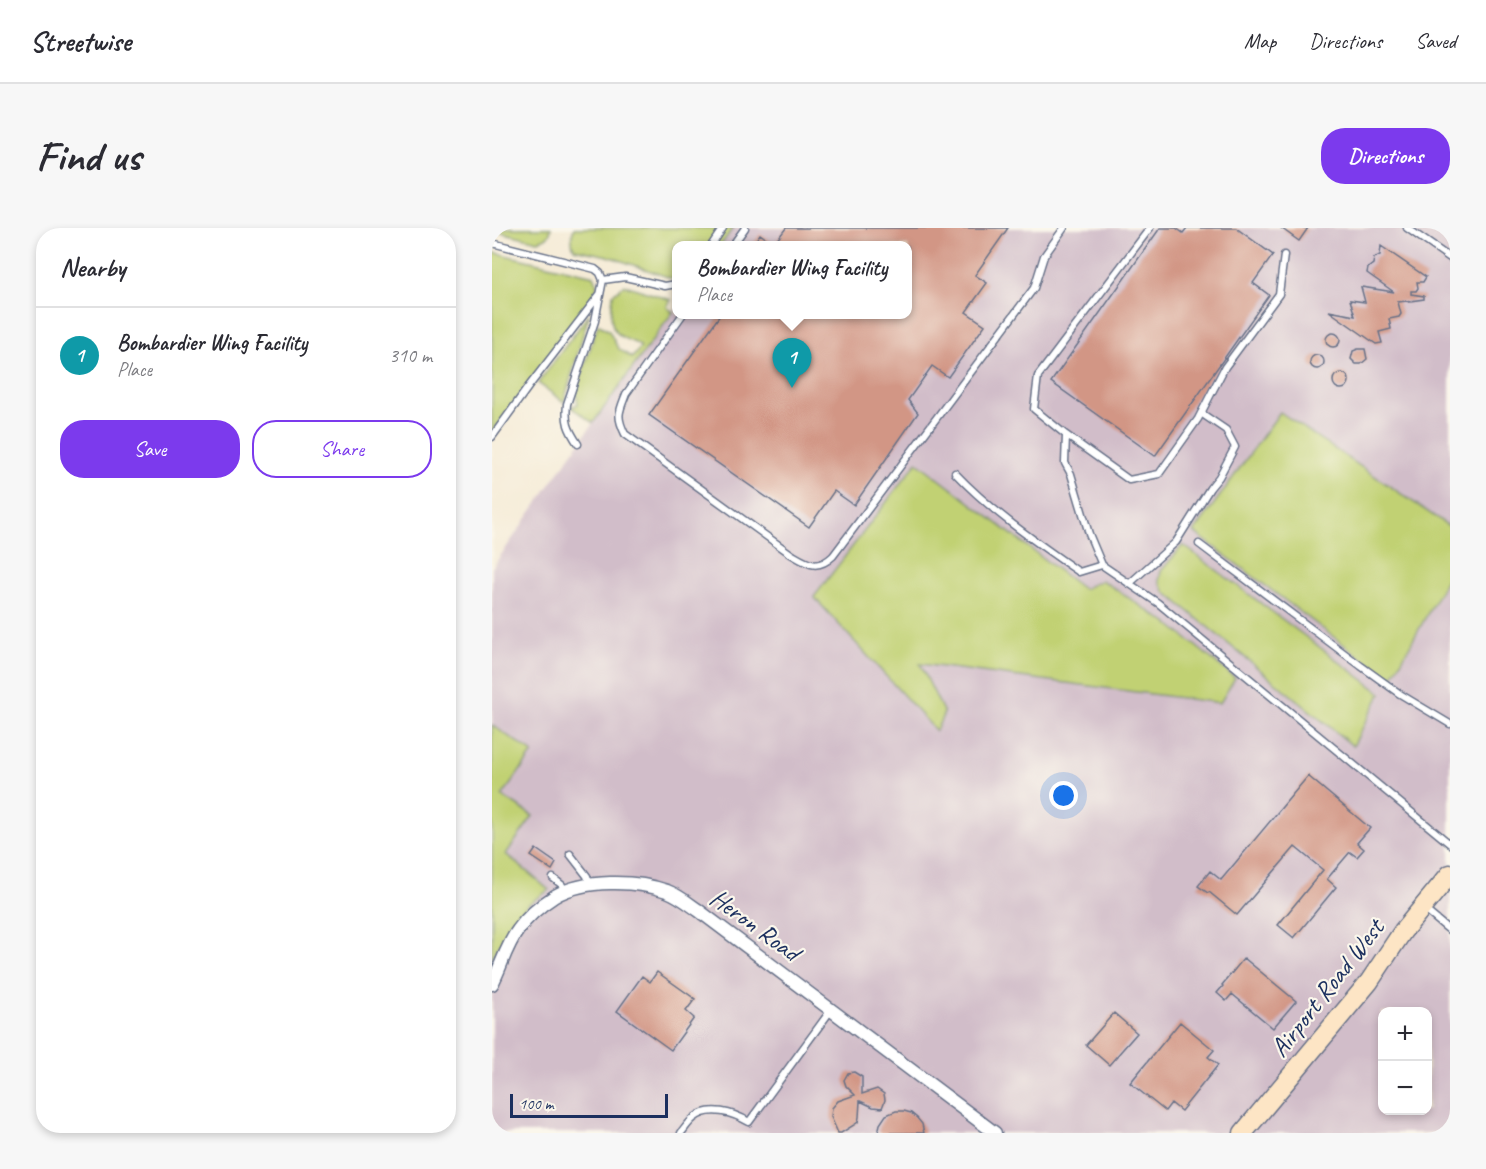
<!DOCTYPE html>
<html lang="en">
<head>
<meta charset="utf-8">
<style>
	:root { --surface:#fff; --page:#f7f7f7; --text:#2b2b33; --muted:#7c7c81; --line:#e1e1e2; --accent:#7c3aed }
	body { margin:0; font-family:Caveat,sans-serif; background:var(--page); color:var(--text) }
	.controls { position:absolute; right:18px; bottom:18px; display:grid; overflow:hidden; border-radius:12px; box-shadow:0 3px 9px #0003 }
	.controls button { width:54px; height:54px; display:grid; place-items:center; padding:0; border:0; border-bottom:2px solid var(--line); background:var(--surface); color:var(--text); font:30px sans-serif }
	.scale { position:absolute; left:18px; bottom:15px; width:158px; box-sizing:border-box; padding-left:6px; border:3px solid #1b2f5e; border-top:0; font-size:16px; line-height:21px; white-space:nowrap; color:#1b2f5e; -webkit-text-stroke:4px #fbf7ec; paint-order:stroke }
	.you { position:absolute; left:572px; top:568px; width:21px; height:21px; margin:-15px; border:4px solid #fff; border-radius:50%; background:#1a73e8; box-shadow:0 0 0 9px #1a73e833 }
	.badge { display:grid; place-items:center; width:39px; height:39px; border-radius:50%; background:var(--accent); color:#fff; font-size:20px; font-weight:700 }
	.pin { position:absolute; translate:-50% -50px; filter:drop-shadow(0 2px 3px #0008) }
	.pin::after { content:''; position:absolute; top:32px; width:21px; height:18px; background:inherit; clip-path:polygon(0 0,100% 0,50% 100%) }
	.popup { position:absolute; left:180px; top:13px; width:240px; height:78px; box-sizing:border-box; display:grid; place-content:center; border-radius:12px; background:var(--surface); filter:drop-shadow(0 2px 4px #0005); font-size:20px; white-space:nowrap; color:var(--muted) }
	.popup b { font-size:22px; color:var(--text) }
	.popup::after { content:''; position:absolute; left:50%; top:100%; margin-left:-12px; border:12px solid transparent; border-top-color:var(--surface) }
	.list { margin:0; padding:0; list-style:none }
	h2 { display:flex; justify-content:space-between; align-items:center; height:78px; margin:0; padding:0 24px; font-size:26px }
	h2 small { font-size:20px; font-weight:400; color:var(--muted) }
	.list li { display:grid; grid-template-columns:39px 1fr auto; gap:18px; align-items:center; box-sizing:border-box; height:96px; padding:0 24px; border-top:2px solid var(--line) }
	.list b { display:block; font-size:22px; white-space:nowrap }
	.list p { margin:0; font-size:20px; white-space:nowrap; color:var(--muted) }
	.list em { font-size:20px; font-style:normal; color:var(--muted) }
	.actions { display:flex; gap:12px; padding:18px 24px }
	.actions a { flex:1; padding:14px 0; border:2px solid var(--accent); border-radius:24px; text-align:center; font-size:21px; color:var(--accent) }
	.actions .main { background:var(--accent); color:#fff }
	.map { position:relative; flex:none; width:958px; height:905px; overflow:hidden; border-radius:24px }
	header { display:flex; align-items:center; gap:36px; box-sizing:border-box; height:84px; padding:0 30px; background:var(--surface); border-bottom:2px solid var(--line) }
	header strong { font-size:28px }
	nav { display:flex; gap:33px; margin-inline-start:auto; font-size:21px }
	.intro { display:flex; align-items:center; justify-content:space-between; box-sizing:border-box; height:144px; padding:0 36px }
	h1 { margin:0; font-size:42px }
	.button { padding:15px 27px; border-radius:24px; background:var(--accent); color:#fff; font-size:21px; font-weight:700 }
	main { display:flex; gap:36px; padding:0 36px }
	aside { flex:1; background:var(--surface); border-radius:24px; box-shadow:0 3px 9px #0003 }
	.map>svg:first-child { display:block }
</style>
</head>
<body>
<header>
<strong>Streetwise</strong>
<nav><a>Map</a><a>Directions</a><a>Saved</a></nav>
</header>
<div class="intro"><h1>Find us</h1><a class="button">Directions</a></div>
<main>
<aside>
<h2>Nearby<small></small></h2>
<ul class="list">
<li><span class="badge" style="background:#0f9aa8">1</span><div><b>Bombardier Wing Facility</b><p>Place</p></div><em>310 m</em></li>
</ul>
<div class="actions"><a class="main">Save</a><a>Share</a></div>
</aside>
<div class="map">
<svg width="958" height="905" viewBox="0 0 958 905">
	<rect width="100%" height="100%" fill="#fbf7ec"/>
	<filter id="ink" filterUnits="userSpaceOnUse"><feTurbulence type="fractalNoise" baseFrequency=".0167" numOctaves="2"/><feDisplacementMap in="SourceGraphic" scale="12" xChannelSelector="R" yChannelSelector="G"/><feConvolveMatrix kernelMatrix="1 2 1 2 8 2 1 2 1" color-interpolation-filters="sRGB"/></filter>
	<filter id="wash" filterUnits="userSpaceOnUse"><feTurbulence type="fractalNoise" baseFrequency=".008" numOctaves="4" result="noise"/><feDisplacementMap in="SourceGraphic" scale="24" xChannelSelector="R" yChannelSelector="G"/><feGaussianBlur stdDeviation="1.35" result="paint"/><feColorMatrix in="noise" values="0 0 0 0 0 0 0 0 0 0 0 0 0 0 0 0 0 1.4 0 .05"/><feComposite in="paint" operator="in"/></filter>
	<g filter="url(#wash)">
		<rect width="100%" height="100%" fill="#f5ebd6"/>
		<path fill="#d1bdc9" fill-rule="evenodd" d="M 241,0 L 958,0 L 958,905 L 0,905 L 0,731 L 18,698 L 35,677 L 57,662 L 14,627 L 10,568 L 41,525 L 0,497 L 0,340 L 101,195 L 184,79 L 184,86 L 416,86 L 416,18 L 229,17 ZM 890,784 L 936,784 L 936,882 L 890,882 Z"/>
		<path fill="#c1d173" stroke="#6e8068" stroke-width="1.5" d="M 0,0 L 59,0 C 58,9 53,11 46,13 L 0,2 Z
			M 82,0 L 241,0 L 229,17 L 184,18 L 184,52 L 116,28 L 82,21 C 79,13 79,8 82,0 Z
			M 0,24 L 102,48 C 106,55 106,60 102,67 L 0,205 Z
			M 133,57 L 179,72 L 175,79 L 181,84 L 101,195 L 79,179 L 86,176 L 84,164 L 106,96 L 117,103 L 126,120 L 140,130 L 149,119 C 143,113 138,114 132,110 C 114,102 120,81 121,66 Z
			M 97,86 L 72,174 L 46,155 Z
			M 788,184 L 958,299 L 958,345 L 899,452 L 702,304 Z
			M 425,234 L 591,361 L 610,352 L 678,397 L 743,450 L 728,475 L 428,436 L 452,485 L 444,503 L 322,369 Z
			M 691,317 L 889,465 L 861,518 L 673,364 L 667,353 L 669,343 Z
			M 0,497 L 41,525 L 10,568 L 41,588 L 14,626 L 57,662 L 35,677 L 18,698 L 0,731 Z"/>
		<g id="blocks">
			<path fill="#d29685" d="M 294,0 L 516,0 L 483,47 L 495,55 L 474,84 L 493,97 L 456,149 L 440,138 L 416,172 L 426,185 L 362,277 L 342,263 L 317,299 L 157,187 L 228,87 L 416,87 L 416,18 L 260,18 L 268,6 L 282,16 Z
				M 668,0 L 684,0 L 691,5 L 695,0 L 744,0 L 781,27 L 761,55 L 777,67 L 663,228 L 559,154 Z
				M 789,0 L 816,0 L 807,13 Z
				M 889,18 L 934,49 L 931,54 L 925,54 L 926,60 L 924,63 L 919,63 L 919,66 L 932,68 L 932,71 L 918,73 L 917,74 L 915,73 L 906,74 L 909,86 L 907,89 L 897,91 L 899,101 L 887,104 L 890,115 L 884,116 L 837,83 L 863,88 L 858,72 L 873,74 L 869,59 L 902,64 L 875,45 L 876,40 L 881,36 L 882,30 L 888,27 Z
				M834 112a7 7 0 1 1 14 0a7 7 0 1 1-14 0Z
				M 866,121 L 873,121 L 875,131 L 869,136 L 864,136 L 859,131 L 861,123 Z
				M818 134a7 7 0 1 1 14 0a7 7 0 1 1-14 0Z
				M841 153a8 8 0 1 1 16 0a8 8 0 1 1-16 0Z
				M 816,548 L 878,600 L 865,615 L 872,621 L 865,629 L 858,624 L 835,651 L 844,659 L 802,710 L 786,697 L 831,642 L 803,619 L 745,687 L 717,664 L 716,665 L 706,658 L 718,643 L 729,652 Z
				M 44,621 L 64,635 L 60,642 L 39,628 Z
				M 752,730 L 804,773 L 781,800 L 740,766 L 734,773 L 725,765 L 731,758 L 730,757 Z
				M 165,744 L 203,771 L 194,783 L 202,790 L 179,822 L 125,783 L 150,748 L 158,754 Z
				M 622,785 L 645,805 L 617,837 L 594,817 Z
				M 688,794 L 722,822 L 716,829 L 726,837 L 689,883 L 679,875 L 673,883 L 638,855 Z
				M 362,844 L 370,849 L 370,866 L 385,861 L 392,866 L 393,872 L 390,880 L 381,879 L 368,873 L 367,889 L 366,894 L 362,897 L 349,905 L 346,905 L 339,889 L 340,880 L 346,873 L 363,867 L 354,858 L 352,852 L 356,845 Z
				M 404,883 L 412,883 L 419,885 L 425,890 L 430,896 L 432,905 L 386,905 L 388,896 L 394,887 Z"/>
		</g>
	</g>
	<g filter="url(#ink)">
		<use href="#blocks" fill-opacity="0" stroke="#677188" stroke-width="1.5"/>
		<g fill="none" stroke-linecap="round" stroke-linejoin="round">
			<g stroke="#677188" stroke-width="9">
				<path id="lane" d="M 658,0 L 546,148 L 542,181 L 574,207 L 637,252 L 667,246 L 706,191 L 733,139 L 787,66 L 792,27
					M 915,0 L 958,30
					M 0,15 L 103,41 L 108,45 L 111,52
					M 219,18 L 231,0
					M 240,18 L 253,0
					M 191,86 L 134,166 C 127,184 124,188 133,206 L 299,326 C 316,336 325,343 341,328 L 542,60 L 552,28 L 572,0
					M 574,207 L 573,235 L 579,246 L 597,306 L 610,337 L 666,375 L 958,616
					M 0,209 L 37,158 L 108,66
					M 86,216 C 76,201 73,194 75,176 L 103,93 L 111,52 L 133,49 L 173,58 L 184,56
					M 463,245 C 499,283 544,314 587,344 L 610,337
					M 707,316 L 869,438 L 908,466 L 958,496
					M 637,356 L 684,314 L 718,260 L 727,249 L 743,219 L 734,202 L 709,185
					M 78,626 L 95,648 L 98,657
					M 61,650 L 70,657 L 72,664
					M 933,682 L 957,702
					M 189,905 C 193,900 197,894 202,890 C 217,877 242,885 257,894 L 339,782"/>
			</g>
			<g stroke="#677188" stroke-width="15">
				<path id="street" d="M 0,756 C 9,739 14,718 26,702 C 35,689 49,677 63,668 C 92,651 144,652 175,663 C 186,667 196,675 206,682 L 503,905"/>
			</g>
			<g stroke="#677188" stroke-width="21">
				<path id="secondary" d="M 751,905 L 877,754 L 911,703 L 958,646"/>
			</g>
			<use href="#lane" stroke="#fff" stroke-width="6"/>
			<use href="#street" stroke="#fff" stroke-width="12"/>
			<use href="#secondary" stroke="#fde5c5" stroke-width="18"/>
		</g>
	</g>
	<g text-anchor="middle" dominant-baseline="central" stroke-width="4.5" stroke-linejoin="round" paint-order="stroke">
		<g font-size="26" fill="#1b2f5e" stroke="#fbf7ec">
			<text transform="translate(263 697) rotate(36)">Heron Road</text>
			<text transform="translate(835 760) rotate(-52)">Airport Road West</text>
		</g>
	</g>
</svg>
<div class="controls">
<button>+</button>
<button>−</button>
</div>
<div class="scale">100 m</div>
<div class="you"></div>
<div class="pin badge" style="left:300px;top:160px;background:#0f9aa8">1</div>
<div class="popup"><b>Bombardier Wing Facility</b>Place</div>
</div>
</main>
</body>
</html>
